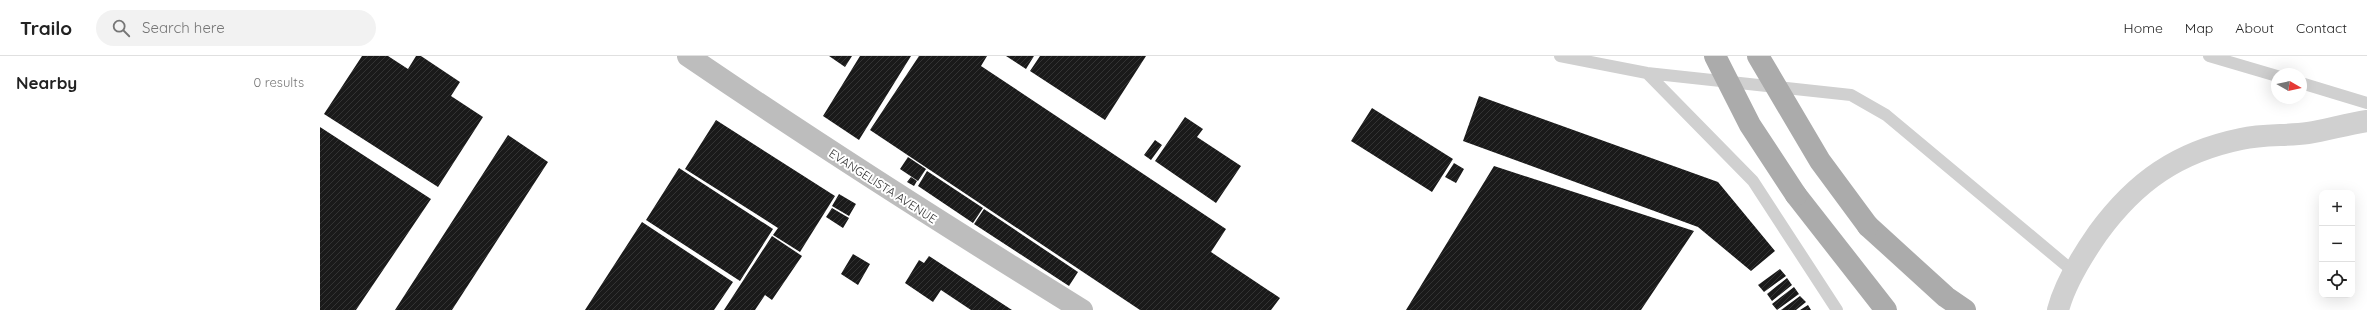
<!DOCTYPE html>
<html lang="en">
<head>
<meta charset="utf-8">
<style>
	:root { --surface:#fff; --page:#f2f2f2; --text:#222; --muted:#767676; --line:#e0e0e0 }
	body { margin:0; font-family:Quicksand,sans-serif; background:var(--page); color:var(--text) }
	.controls { position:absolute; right:12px; bottom:12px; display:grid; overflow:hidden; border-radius:8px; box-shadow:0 4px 16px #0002 }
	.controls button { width:36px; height:36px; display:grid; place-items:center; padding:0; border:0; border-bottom:1px solid var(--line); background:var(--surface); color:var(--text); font:20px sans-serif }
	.compass { position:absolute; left:1951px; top:12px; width:36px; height:36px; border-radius:50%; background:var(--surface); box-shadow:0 4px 16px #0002; rotate:99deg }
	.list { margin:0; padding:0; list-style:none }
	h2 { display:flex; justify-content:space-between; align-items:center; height:52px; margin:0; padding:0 16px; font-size:17px }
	h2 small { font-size:13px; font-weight:400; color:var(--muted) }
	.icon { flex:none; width:22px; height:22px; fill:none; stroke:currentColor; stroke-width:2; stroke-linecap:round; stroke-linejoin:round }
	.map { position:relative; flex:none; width:2047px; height:254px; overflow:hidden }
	header { display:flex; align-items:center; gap:24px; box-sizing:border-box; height:56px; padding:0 20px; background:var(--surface); border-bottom:1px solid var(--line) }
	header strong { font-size:19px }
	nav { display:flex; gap:22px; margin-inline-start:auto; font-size:14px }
	.search { width:280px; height:36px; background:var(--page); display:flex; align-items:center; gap:10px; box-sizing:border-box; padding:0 14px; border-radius:22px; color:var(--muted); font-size:15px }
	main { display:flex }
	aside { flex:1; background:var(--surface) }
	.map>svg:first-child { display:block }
</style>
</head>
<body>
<header>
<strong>Trailo</strong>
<div class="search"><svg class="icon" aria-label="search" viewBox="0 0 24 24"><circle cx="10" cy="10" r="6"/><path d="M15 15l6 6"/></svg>Search here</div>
<nav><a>Home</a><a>Map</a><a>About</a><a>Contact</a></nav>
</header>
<main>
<aside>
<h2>Nearby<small>0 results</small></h2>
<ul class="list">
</ul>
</aside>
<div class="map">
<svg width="2047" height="254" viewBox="0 0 2047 254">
	<defs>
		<pattern id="building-hatch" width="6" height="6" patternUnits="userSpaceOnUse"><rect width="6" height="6" fill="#1a1a1a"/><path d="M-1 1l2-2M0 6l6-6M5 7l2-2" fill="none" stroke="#333"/></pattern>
	</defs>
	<rect width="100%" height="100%" fill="#fff"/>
	<path fill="url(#building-hatch)" d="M 42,0 L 68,0 L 88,13 L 96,0 L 101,0 L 140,26 L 131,40 L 163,61 L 118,131 L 4,58 Z
		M 509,0 L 532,0 L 525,11 Z
		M 540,0 L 591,0 L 539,84 L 503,60 Z
		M 599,0 L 667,0 L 661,10 L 906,173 L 891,196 L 960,242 L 951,254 L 820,254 L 550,74 Z
		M 686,0 L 714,0 L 706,13 Z
		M 720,0 L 826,0 L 785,64 L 710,15 Z
		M 1159,40 L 1398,126 L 1455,195 L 1431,215 L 1378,171 L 1143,85 Z
		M 1052,52 L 1133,103 L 1112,136 L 1031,85 Z
		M 865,61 L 883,73 L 877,81 L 921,110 L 896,147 L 835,105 Z
		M 396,64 L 515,140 L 480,196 L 453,179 L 458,172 L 365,113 Z
		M 0,71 L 111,143 L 36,254 L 0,254 Z
		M 188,79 L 228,106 L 132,254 L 75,254 Z
		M 835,84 L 842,89 L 831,104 L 824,99 Z
		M 588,101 L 606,113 L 598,125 L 580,113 Z
		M 1134,107 L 1144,113 L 1136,127 L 1125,121 Z
		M 1174,110 L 1374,175 L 1321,254 L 1086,254 Z
		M 359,112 L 453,173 L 420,225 L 326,164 Z
		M 607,115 L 663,152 L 653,167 L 598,130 Z
		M 591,121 L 597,125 L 594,130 L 587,126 Z
		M 519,138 L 536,148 L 529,160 L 512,150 Z
		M 512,152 L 529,162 L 523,172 L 506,161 Z
		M 664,153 L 758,216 L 749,230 L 654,168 Z
		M 322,166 L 413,226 L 394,254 L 265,254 Z
		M 452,180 L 482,200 L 452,244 L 445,239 L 435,254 L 404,254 Z
		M 533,198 L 550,208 L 538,229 L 521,218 Z
		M 609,200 L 692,254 L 651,254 L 621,234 L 613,246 L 585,227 L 599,204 L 604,207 Z
		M 1460,213 L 1466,220 L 1444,236 L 1438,229 Z
		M 1467,222 L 1472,229 L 1452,245 L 1447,238 Z
		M 1474,231 L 1479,238 L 1457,254 L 1452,248 Z
		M 1480,240 L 1486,246 L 1476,254 L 1461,254 Z
		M 1488,249 L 1491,254 L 1480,254 Z"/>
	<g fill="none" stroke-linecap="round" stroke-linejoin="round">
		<path stroke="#d0d0d0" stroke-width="12" d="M 1240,0 L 1327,17 L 1531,39 L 1566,59 L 1754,216
			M 1889,0 L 1957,20
			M 1327,17 L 1433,125 L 1517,254
			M 1981,27 L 2047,47"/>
		<path stroke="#d0d0d0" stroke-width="22" d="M 1738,254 C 1745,227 1762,200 1778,177 C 1816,125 1858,96 1921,83 C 1943,78 1966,80 1988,77 C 2007,74 2027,68 2047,65"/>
		<path stroke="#bdbdbd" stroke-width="22" d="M 368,0 C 497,88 629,172 762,254"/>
		<path stroke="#ababab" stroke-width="22" d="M 1476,139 L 1566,254
			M 1548,170 L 1626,241 L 1645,254"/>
		<path stroke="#ababab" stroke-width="22" d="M 1395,0 L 1430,69 L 1476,139
			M 1438,0 L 1500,105 L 1548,170"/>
	</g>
	<g text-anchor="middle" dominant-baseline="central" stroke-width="4" stroke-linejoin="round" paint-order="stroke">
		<g font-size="12" fill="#333" stroke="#fff">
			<text transform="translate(563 130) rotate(33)">EVANGELISTA AVENUE</text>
		</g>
	</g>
</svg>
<div class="controls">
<button>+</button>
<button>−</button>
<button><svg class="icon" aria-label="locate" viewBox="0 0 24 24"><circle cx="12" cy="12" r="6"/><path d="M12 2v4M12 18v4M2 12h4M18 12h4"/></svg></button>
</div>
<svg class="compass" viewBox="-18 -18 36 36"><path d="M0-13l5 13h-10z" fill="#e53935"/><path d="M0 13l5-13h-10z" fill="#767676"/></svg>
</div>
</main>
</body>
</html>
